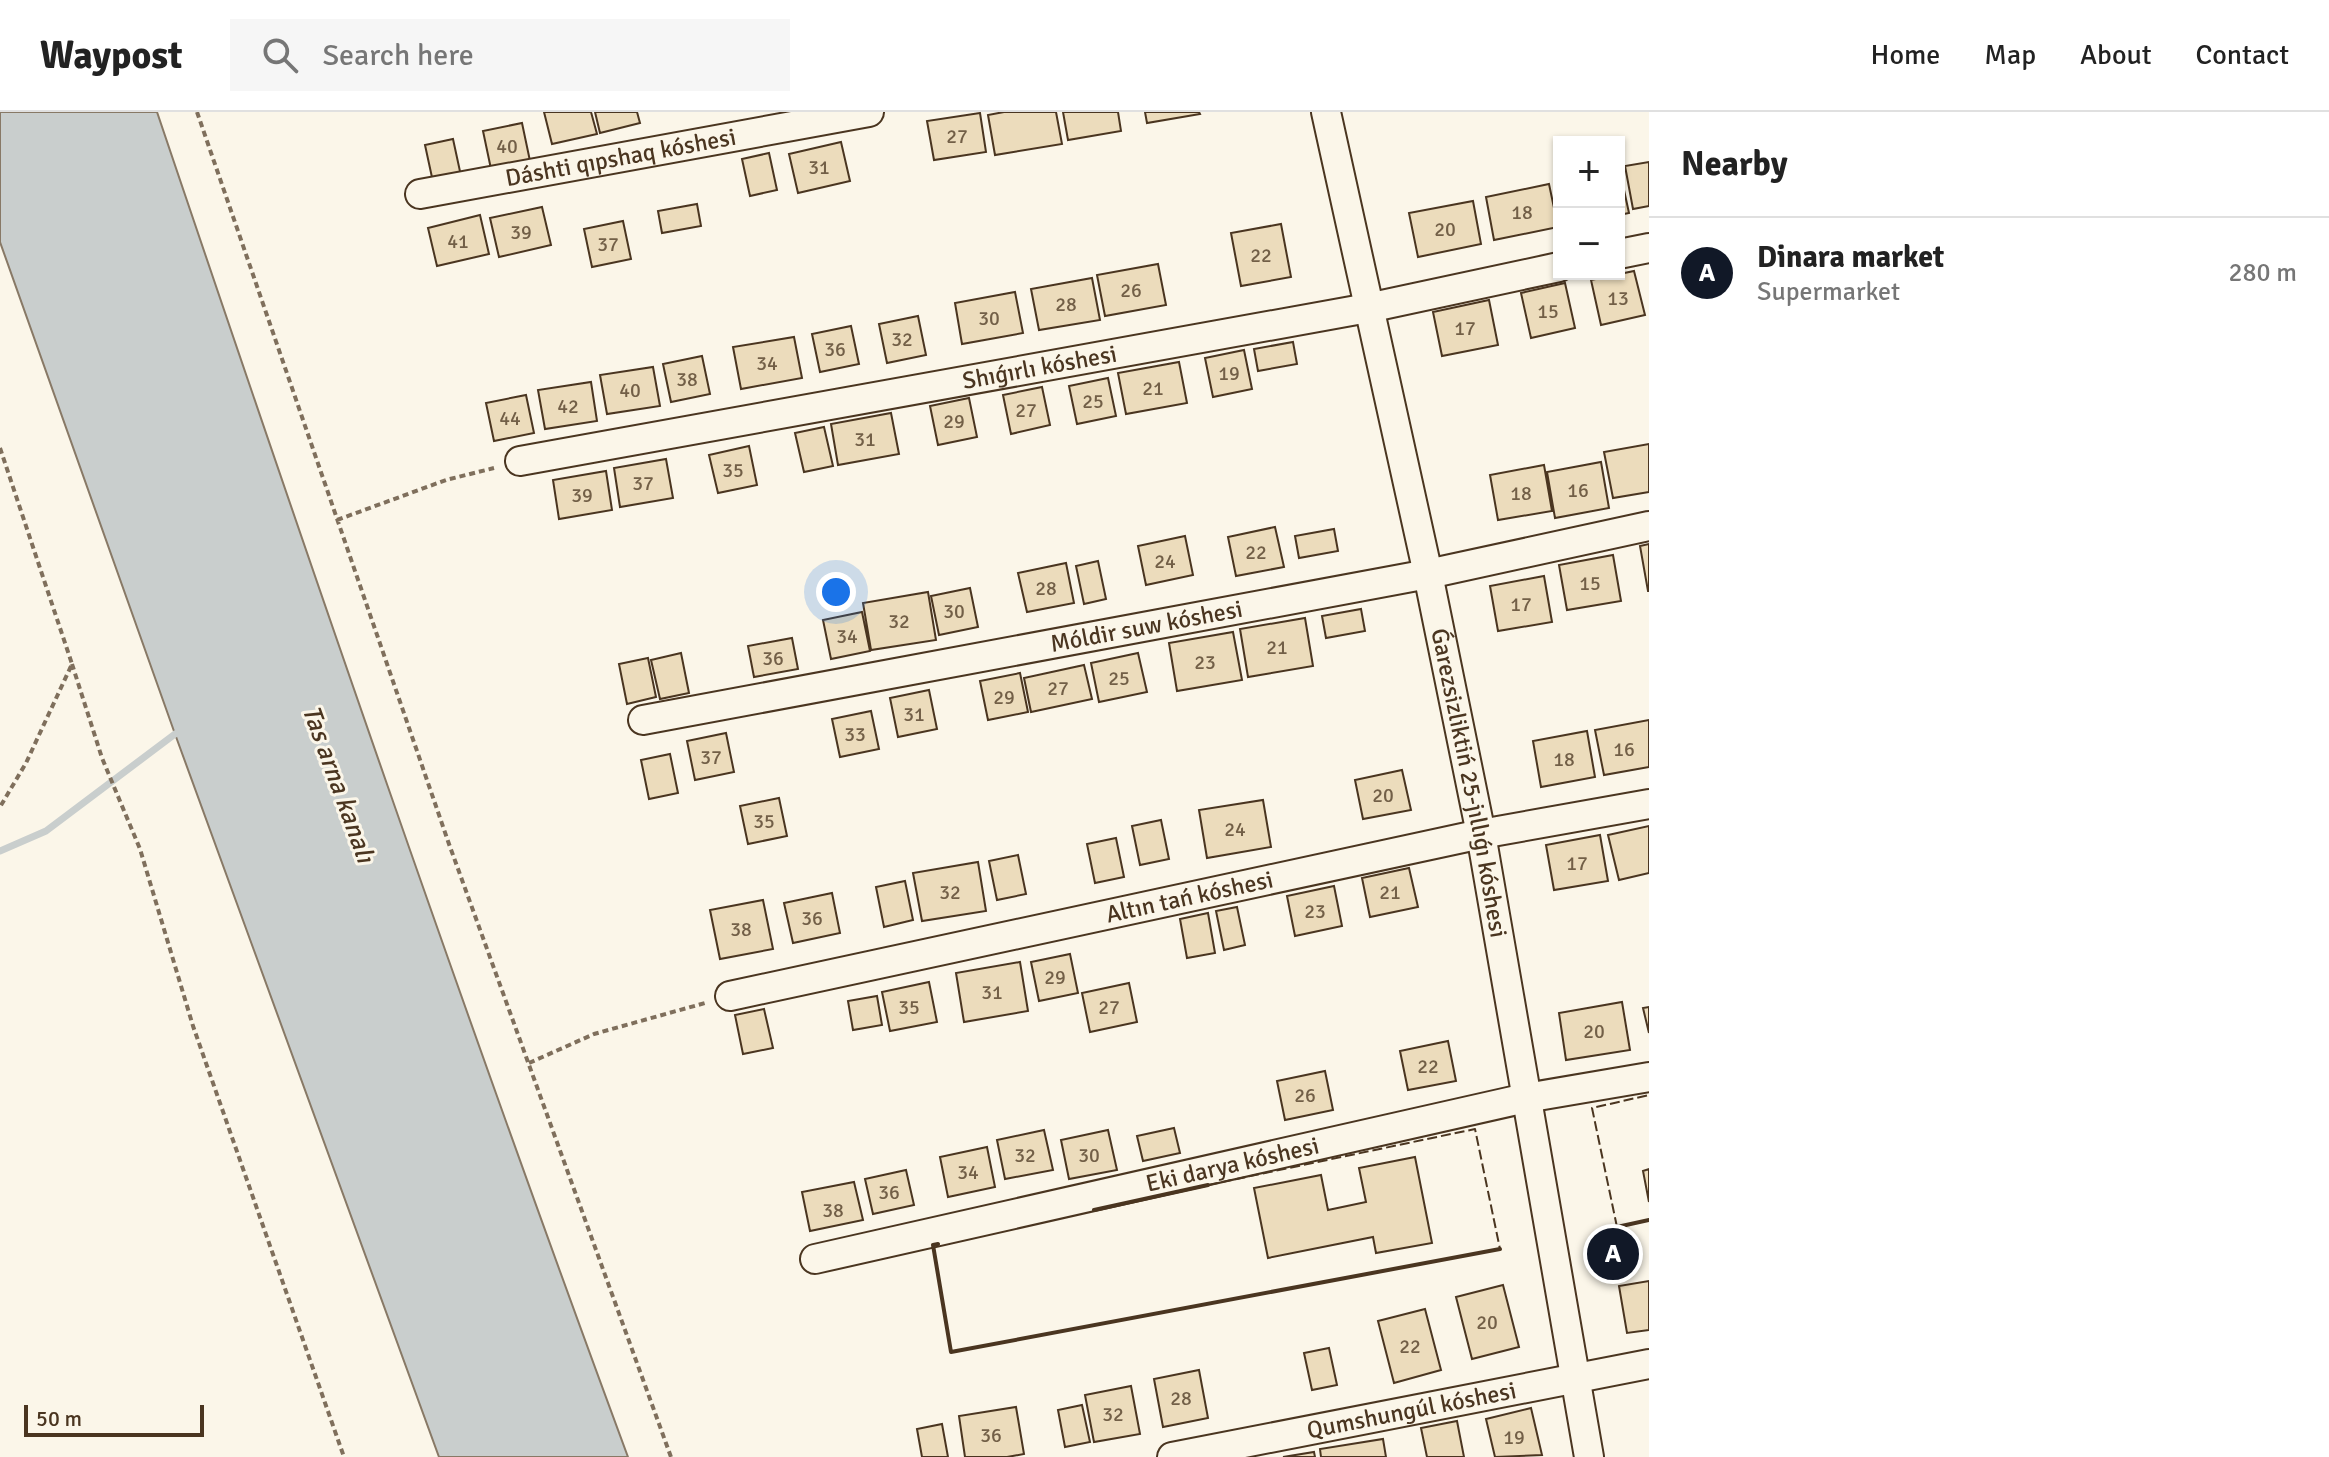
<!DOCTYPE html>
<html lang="en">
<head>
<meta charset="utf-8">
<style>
	:root { --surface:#fff; --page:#f6f6f6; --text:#222; --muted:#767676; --line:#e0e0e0; --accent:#111827 }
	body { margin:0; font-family:Signika,sans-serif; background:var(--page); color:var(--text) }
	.controls { position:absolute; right:24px; top:24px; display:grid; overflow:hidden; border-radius:0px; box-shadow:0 2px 6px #0004 }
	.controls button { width:72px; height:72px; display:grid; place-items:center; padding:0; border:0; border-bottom:2px solid var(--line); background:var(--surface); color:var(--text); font:40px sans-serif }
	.scale { position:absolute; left:24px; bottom:20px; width:180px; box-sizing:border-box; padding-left:8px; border:4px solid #4a3520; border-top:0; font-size:22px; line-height:28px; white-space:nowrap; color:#4a3520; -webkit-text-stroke:6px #fbf6e9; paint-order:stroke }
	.you { position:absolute; left:836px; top:480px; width:28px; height:28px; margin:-20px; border:6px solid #fff; border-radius:50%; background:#1a73e8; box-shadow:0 0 0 12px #1a73e833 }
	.badge { display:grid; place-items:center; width:52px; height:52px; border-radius:50%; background:var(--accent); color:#fff; font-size:26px; font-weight:700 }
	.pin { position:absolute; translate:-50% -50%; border:4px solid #fff; box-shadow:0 2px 8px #0006 }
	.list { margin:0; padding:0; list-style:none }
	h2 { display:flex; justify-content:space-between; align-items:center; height:104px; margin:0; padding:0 32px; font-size:34px }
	h2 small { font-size:26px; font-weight:400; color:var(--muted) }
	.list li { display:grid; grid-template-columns:52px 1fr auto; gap:24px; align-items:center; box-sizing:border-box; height:112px; padding:0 32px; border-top:2px solid var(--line) }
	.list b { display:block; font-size:30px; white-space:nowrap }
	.list p { margin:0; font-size:26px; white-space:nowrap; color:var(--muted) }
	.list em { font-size:26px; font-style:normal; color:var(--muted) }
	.icon { flex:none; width:44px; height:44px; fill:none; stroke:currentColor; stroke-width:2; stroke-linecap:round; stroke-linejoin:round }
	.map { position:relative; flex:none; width:1649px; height:1345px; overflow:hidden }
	header { display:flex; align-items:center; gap:48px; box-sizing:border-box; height:112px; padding:0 40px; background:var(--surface); border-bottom:2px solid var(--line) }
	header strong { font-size:38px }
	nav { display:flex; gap:44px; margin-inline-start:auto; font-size:28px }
	.search { width:560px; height:72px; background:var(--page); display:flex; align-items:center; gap:20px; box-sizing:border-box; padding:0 28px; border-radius:0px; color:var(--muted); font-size:30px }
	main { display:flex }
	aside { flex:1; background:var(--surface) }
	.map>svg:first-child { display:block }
</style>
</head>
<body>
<header>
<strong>Waypost</strong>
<div class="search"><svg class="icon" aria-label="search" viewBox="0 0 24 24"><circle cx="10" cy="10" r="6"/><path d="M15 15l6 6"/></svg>Search here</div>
<nav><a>Home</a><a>Map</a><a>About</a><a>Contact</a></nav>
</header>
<main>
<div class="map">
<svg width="1649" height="1345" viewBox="0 0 1649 1345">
	<rect width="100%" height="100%" fill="#fbf6e9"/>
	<path fill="#c9cecd" stroke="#887966" stroke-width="2" d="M 0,0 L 157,0 C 309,450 463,899 628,1345 L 439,1345 L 175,622 L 0,130 Z"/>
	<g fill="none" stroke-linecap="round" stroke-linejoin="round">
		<path stroke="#c9cecd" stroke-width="7" d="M 0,739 L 46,719 L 175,622"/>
	</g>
	<path fill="#ecdcbc" stroke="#4a3520" stroke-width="2" d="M 544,0 L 591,0 L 597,22 L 552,32 Z
		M 595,0 L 637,0 L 640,11 L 600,21 Z
		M 1004,0 L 1056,0 L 1062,32 L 995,43 L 988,3 Z
		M 1063,0 L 1118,0 L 1121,19 L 1068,28 Z
		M 1145,0 L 1199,0 L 1200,2 L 1147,11 Z
		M 980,1 L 986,40 L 934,48 L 927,9 Z
		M 522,11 L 530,49 L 491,57 L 483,19 Z
		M 453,27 L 461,64 L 433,70 L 425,33 Z
		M 841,30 L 850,69 L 798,81 L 789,42 Z
		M 769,41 L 777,78 L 750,84 L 742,47 Z
		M 1649,50 L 1649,94 L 1633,97 L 1625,54 Z
		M 1619,55 L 1629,101 L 1619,103 Z
		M 1549,72 L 1558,115 L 1494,128 L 1486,85 Z
		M 1473,89 L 1481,132 L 1418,145 L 1409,101 Z
		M 697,92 L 701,114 L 662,121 L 658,99 Z
		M 542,95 L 551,133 L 499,145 L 490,106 Z
		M 480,103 L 489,142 L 437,154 L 428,116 Z
		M 623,109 L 631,147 L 592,155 L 584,117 Z
		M 1281,112 L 1291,165 L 1241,174 L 1231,121 Z
		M 1158,152 L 1166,193 L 1105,204 L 1097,163 Z
		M 1634,159 L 1645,203 L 1601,213 L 1591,168 Z
		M 1092,166 L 1100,208 L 1039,218 L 1031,177 Z
		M 1565,171 L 1575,216 L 1531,226 L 1521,181 Z
		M 1015,180 L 1023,221 L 962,232 L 955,191 Z
		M 1489,188 L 1498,233 L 1442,244 L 1433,200 Z
		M 918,204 L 926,243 L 887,251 L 879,212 Z
		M 851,214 L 859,252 L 820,260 L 812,222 Z
		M 794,225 L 802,266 L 741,277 L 733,235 Z
		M 1293,230 L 1297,252 L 1258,259 L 1254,237 Z
		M 1244,238 L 1252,277 L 1213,285 L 1205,246 Z
		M 702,244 L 710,282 L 671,290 L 663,252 Z
		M 1179,250 L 1187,291 L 1126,302 L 1118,261 Z
		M 653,255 L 660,294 L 607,302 L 600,263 Z
		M 1108,266 L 1116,304 L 1077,312 L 1069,274 Z
		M 591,270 L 597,309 L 545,317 L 538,278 Z
		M 1042,275 L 1050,313 L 1011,322 L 1003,283 Z
		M 526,283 L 534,321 L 494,329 L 486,291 Z
		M 969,286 L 977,325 L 938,333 L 930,294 Z
		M 891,301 L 899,342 L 838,353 L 831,312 Z
		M 824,315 L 833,354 L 804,360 L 795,321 Z
		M 1649,332 L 1649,380 L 1613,386 L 1604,340 Z
		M 749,334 L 757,373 L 718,381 L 709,343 Z
		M 666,347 L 673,386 L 620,395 L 614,356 Z
		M 1601,350 L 1609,396 L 1555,406 L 1547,360 Z
		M 1544,353 L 1552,399 L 1498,408 L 1490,363 Z
		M 606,359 L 612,398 L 559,407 L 553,368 Z
		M 1275,415 L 1284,455 L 1236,464 L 1228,425 Z
		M 1334,417 L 1338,439 L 1299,446 L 1295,424 Z
		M 1185,424 L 1193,463 L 1146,473 L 1138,434 Z
		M 1649,432 L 1649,479 L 1648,479 L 1640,434 Z
		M 1613,443 L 1621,489 L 1567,498 L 1559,453 Z
		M 1098,449 L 1106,487 L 1084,492 L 1076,454 Z
		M 1066,451 L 1074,491 L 1027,500 L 1018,461 Z
		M 1544,464 L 1552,510 L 1498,519 L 1490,474 Z
		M 970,476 L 978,515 L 939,523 L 931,484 Z
		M 928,480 L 936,528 L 871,538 L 863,491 Z
		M 1361,497 L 1365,519 L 1326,526 L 1322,504 Z
		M 862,500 L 870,539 L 831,547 L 823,508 Z
		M 1305,506 L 1313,554 L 1248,565 L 1240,517 Z
		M 1233,520 L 1242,568 L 1177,579 L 1169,531 Z
		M 792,526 L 798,557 L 754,565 L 748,534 Z
		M 681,541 L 689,581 L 660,587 L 651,548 Z
		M 1138,541 L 1147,580 L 1099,590 L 1091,551 Z
		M 648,546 L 656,585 L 627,592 L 619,552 Z
		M 1084,553 L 1092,587 L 1031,600 L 1024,566 Z
		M 1020,561 L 1028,600 L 988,608 L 980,569 Z
		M 929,578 L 937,617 L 898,625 L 890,586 Z
		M 871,599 L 879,637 L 840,645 L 832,607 Z
		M 1649,608 L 1649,655 L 1604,663 L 1595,618 Z
		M 1587,619 L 1595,665 L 1541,675 L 1533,629 Z
		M 726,621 L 734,660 L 695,668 L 687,629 Z
		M 670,642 L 678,681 L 649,687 L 641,648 Z
		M 1402,658 L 1411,698 L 1363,707 L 1355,668 Z
		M 779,686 L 787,724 L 748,732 L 740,694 Z
		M 1263,688 L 1271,735 L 1207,746 L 1199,698 Z
		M 1161,708 L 1169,747 L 1140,753 L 1132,714 Z
		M 1649,714 L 1649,761 L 1619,768 L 1608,723 Z
		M 1600,723 L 1608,769 L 1554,778 L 1546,733 Z
		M 1116,726 L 1124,765 L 1095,771 L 1087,732 Z
		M 1018,743 L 1026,782 L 997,788 L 989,749 Z
		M 978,750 L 986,799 L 922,809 L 913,761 Z
		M 1409,756 L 1418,795 L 1370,805 L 1362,766 Z
		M 905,769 L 913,808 L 884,815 L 876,775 Z
		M 1334,774 L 1342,814 L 1295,824 L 1287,784 Z
		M 832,781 L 840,821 L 793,831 L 784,791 Z
		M 763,788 L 773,837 L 720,847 L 710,798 Z
		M 1237,795 L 1245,833 L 1224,838 L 1216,799 Z
		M 1208,801 L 1215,841 L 1187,846 L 1180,807 Z
		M 1070,842 L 1078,881 L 1039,889 L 1031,850 Z
		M 1020,850 L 1028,899 L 964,910 L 956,861 Z
		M 929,870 L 937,910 L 890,919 L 882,880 Z
		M 1129,871 L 1137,910 L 1090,920 L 1082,881 Z
		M 877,884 L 882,913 L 853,918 L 848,889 Z
		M 1622,890 L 1630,938 L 1566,948 L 1559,901 Z
		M 1649,895 L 1649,921 L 1643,896 Z
		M 764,897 L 773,936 L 743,942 L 735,903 Z
		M 1448,929 L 1456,969 L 1408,978 L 1400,939 Z
		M 1325,959 L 1333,998 L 1285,1008 L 1277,969 Z
		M 1174,1016 L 1180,1041 L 1143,1049 L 1137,1024 Z
		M 1044,1018 L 1053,1058 L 1005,1067 L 997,1028 Z
		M 1108,1018 L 1117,1058 L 1069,1067 L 1061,1028 Z
		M 987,1035 L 995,1075 L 948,1085 L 940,1045 Z
		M 1415,1045 L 1432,1131 L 1376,1141 L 1373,1125 L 1268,1146 L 1254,1076 L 1321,1063 L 1328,1098 L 1366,1090 L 1359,1056 Z
		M 1649,1057 L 1649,1090 L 1643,1059 Z
		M 906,1058 L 914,1093 L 873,1102 L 865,1067 Z
		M 854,1070 L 863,1108 L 810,1119 L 802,1080 Z
		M 1649,1169 L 1649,1218 L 1627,1221 L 1619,1174 Z
		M 1503,1173 L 1519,1235 L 1472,1247 L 1456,1185 Z
		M 1425,1197 L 1441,1258 L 1394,1271 L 1378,1209 Z
		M 1329,1236 L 1337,1273 L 1312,1278 L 1304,1241 Z
		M 1199,1258 L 1208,1306 L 1163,1315 L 1154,1267 Z
		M 1131,1274 L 1140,1322 L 1094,1330 L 1085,1283 Z
		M 1082,1293 L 1090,1330 L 1065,1335 L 1058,1298 Z
		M 1016,1295 L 1024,1342 L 1007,1345 L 965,1345 L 959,1304 Z
		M 1531,1296 L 1542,1343 L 1495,1345 L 1486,1307 Z
		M 1457,1309 L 1464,1345 L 1427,1345 L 1421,1316 Z
		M 942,1312 L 948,1345 L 922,1345 L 917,1317 Z
		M 1383,1327 L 1386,1345 L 1321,1345 L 1320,1337 Z
		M 1314,1340 L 1315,1345 L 1283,1345 Z"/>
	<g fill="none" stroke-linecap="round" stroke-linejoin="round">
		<g stroke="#4a3520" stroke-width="32">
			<g id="minor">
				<path id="s1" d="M 1326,0 L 1428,462 L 1481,722 L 1589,1345"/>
				<path id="s2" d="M 420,82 L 869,0"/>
				<path d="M 1619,142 L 1649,136"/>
				<path id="s3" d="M 520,349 L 1368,196 L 1559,155"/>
				<path id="s4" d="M 643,608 L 1428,462 L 1649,414"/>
				<path id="s5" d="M 730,884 L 1481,722 L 1649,692"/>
				<path id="s6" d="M 815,1147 L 1526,986 L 1649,965"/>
				<path id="s7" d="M 1172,1345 L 1649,1252"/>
			</g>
		</g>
		<path stroke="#7f6f5c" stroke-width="4" stroke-dasharray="6 4" stroke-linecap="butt" d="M 197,0 L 449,732 L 671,1345
			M 0,336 L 72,552 L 26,651 L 0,695
			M 337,408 L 446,368 L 494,356
			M 72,552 L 102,646 L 140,737 L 193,914 L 344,1345
			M 529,951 L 594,922 L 705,891"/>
		<use href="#minor" stroke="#fbf6e9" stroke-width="28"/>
		<path stroke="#4a3520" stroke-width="2" stroke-dasharray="10 4" stroke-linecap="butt" d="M 1208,1073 L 1475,1017 L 1500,1137
			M 1617,1115 L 1592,996 L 1649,983"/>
		<path stroke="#4a3520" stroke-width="4" d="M 1094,1098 L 1208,1073
			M 1617,1115 L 1649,1108
			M 938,1132 L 933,1133 L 951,1240 L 1500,1137"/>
	</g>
	<g text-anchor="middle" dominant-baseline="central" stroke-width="6" stroke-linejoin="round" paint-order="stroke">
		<g font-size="20" fill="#725f47">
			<text x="957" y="24">27</text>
			<text x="507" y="34">40</text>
			<text x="819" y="55">31</text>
			<text x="1522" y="100">18</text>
			<text x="1445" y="117">20</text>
			<text x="521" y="120">39</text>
			<text x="458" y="129">41</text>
			<text x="608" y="132">37</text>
			<text x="1261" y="143">22</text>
			<text x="1131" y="178">26</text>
			<text x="1618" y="186">13</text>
			<text x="1066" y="192">28</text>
			<text x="1548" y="199">15</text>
			<text x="989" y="206">30</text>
			<text x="1465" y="216">17</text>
			<text x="902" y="227">32</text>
			<text x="835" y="237">36</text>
			<text x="767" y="251">34</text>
			<text x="1229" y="261">19</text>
			<text x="687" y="267">38</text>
			<text x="1153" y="276">21</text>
			<text x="630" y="278">40</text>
			<text x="1093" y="289">25</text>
			<text x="568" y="294">42</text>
			<text x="1026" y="298">27</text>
			<text x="510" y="306">44</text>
			<text x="954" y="309">29</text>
			<text x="865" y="327">31</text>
			<text x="733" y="358">35</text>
			<text x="643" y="371">37</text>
			<text x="1578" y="378">16</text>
			<text x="1521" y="381">18</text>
			<text x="582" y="383">39</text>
			<text x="1256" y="440">22</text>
			<text x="1165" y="449">24</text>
			<text x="1590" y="471">15</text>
			<text x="1046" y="476">28</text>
			<text x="1521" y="492">17</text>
			<text x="954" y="499">30</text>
			<text x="899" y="509">32</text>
			<text x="847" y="524">34</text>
			<text x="1277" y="535">21</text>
			<text x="773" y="546">36</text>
			<text x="1205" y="550">23</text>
			<text x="1119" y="566">25</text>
			<text x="1058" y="576">27</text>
			<text x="1004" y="585">29</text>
			<text x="914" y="602">31</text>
			<text x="855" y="622">33</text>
			<text x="1624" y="637">16</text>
			<text x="711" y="645">37</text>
			<text x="1564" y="647">18</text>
			<text x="1383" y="683">20</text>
			<text x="764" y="709">35</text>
			<text x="1235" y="717">24</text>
			<text x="1577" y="751">17</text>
			<text x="950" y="780">32</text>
			<text x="1390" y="780">21</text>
			<text x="1315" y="799">23</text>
			<text x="812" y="806">36</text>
			<text x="741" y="817">38</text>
			<text x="1055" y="865">29</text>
			<text x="992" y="880">31</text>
			<text x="909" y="895">35</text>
			<text x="1109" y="895">27</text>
			<text x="1594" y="919">20</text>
			<text x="1428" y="954">22</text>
			<text x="1305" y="983">26</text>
			<text x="1025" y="1043">32</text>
			<text x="1089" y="1043">30</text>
			<text x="968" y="1060">34</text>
			<text x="889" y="1080">36</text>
			<text x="833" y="1098">38</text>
			<text x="1487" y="1210">20</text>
			<text x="1410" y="1234">22</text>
			<text x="1181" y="1286">28</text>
			<text x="1113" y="1302">32</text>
			<text x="991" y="1323">36</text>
			<text x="1514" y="1325">19</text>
		</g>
		<g font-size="24" fill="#4a3520" stroke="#fbf6e9">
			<text stroke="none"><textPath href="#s2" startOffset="204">Dáshti qıpshaq kóshesi</textPath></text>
			<text stroke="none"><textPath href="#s3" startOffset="528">Shıǵırlı kóshesi</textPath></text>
			<text stroke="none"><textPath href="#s4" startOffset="512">Móldir suw kóshesi</textPath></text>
			<text stroke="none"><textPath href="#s1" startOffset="686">Ǵarezsizliktiń 25-jıllıǵı kóshesi</textPath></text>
			<text stroke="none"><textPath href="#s5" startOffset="470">Altın tań kóshesi</textPath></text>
			<text stroke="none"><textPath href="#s6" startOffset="428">Eki darya kóshesi</textPath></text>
			<text stroke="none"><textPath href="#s7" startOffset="244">Qumshungúl kóshesi</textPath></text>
		</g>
		<g font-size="26" font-style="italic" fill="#4a3520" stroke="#fbf6e9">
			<text transform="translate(338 672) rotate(70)">Tas arna kanalı</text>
		</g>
	</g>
</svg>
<div class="controls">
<button>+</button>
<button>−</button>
</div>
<div class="scale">50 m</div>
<div class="you"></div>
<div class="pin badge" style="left:1613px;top:1142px">A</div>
</div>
<aside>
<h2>Nearby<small></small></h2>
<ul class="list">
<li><span class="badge">A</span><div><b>Dinara market</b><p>Supermarket</p></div><em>280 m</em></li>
</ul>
</aside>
</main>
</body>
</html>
